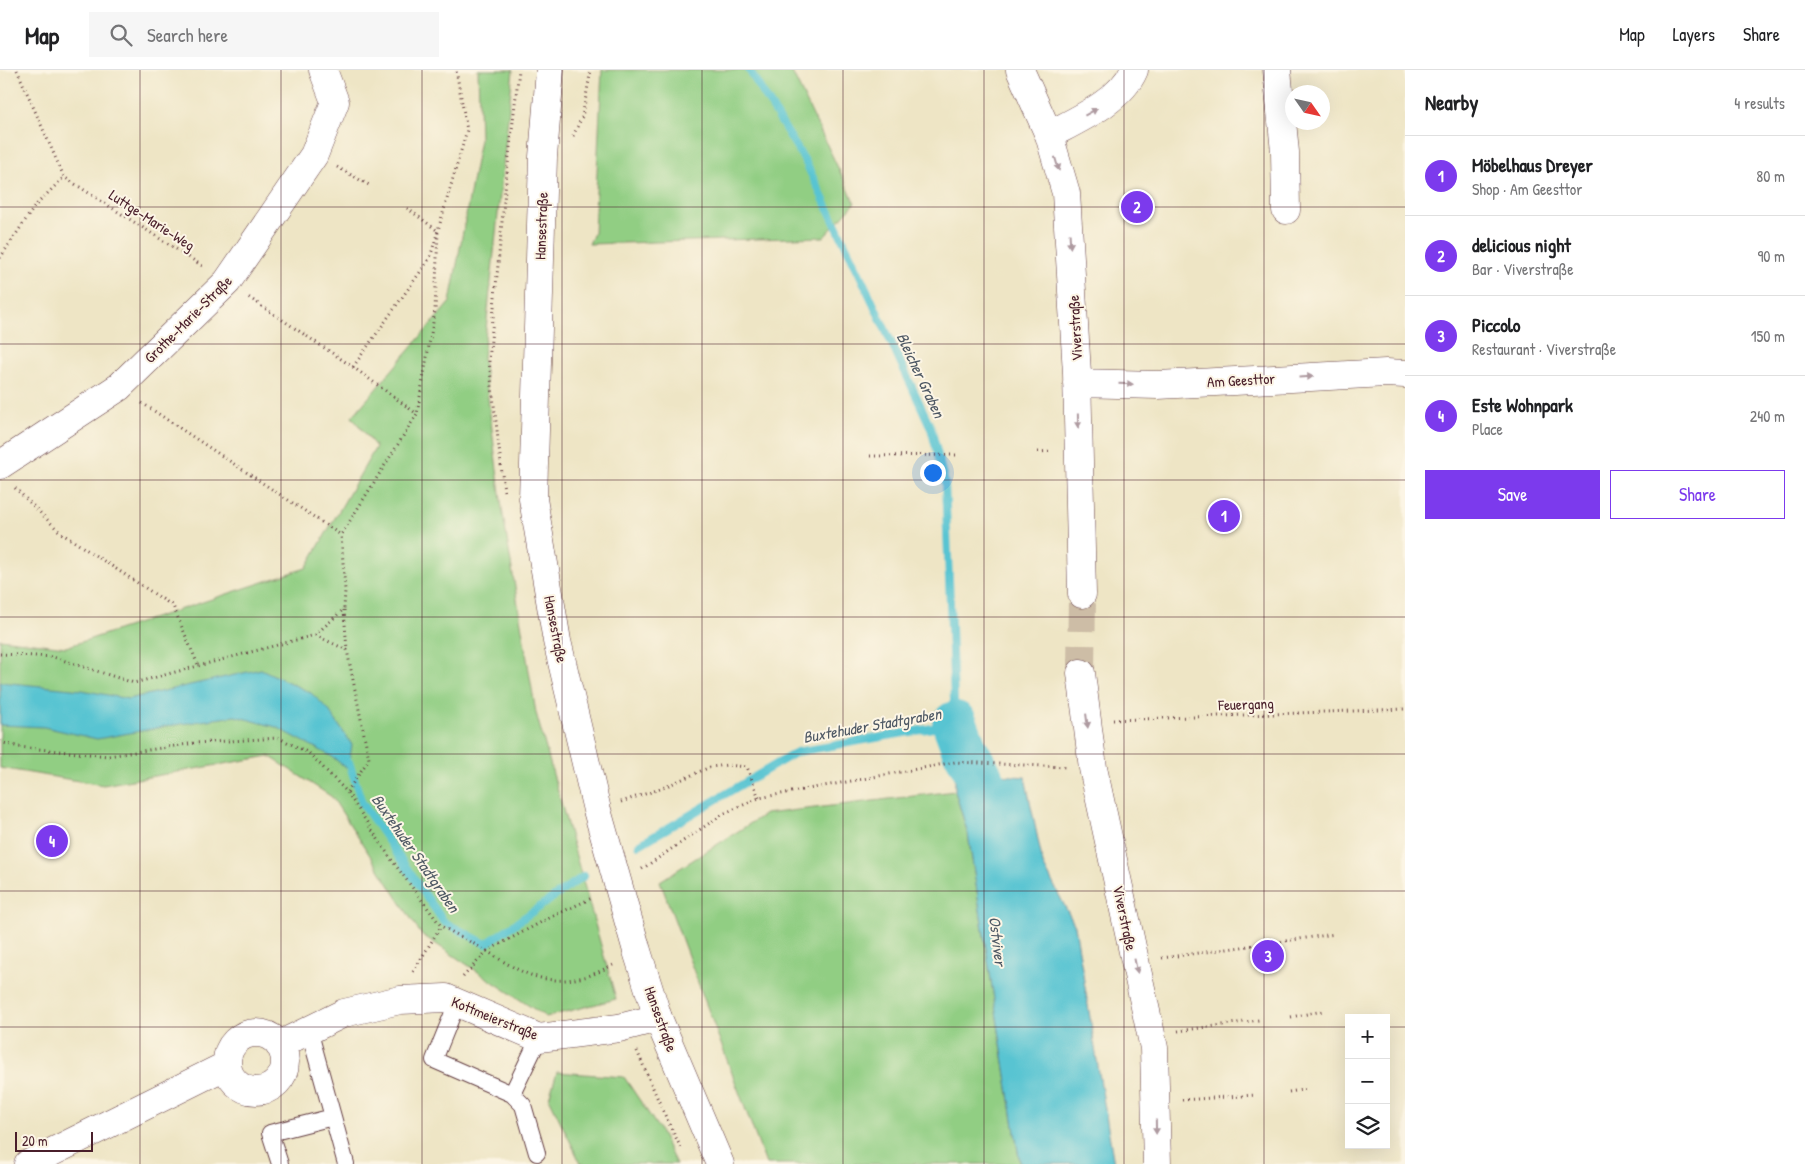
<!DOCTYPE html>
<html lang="en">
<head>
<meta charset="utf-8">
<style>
	:root { --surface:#fff; --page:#f6f6f6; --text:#202124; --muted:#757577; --line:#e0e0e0; --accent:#7c3aed }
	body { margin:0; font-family:"Patrick Hand",sans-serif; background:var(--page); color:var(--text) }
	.controls { position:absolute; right:15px; bottom:15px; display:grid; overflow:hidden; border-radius:0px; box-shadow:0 5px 20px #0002 }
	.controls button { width:45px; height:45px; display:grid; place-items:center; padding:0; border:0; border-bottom:1px solid var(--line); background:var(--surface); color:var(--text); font:25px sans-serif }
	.compass { position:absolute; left:1285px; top:15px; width:45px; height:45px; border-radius:50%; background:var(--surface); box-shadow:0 5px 20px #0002; rotate:124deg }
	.scale { position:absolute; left:15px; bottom:12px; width:78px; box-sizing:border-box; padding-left:5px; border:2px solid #4a1f2b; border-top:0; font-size:14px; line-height:18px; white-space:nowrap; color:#4a1f2b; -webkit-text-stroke:4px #fcf5e5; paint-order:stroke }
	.you { position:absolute; left:932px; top:402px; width:18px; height:18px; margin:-12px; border:4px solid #fff; border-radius:50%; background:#1a73e8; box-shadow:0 0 0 8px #1a73e833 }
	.badge { display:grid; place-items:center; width:32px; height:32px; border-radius:50%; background:var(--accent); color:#fff; font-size:16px; font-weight:700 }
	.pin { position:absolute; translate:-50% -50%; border:2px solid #fff; box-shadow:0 1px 5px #0006 }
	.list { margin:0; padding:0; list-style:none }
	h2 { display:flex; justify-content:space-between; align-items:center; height:65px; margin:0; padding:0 20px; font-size:21px }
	h2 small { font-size:16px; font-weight:400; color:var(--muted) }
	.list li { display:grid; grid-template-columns:32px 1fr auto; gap:15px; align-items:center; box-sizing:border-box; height:80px; padding:0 20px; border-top:1px solid var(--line) }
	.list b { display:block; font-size:19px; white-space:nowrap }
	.list p { margin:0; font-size:16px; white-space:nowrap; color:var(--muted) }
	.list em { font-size:16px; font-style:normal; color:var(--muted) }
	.actions { display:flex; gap:10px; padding:15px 20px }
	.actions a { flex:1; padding:11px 0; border:1px solid var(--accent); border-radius:0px; text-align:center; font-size:18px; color:var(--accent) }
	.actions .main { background:var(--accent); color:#fff }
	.icon { flex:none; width:28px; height:28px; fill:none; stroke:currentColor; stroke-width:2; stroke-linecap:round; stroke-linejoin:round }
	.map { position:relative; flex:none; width:1405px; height:1094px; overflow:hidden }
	header { display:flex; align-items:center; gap:30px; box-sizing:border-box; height:70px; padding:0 25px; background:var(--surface); border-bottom:1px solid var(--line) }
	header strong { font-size:24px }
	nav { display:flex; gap:28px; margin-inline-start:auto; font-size:18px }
	.search { width:350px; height:45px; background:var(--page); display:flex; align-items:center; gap:12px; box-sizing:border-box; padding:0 18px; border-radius:0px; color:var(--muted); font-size:19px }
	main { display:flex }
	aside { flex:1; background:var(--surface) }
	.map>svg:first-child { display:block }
</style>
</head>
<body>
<header>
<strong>Map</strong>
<div class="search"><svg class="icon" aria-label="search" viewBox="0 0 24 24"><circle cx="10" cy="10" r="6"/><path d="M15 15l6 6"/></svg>Search here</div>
<nav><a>Map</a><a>Layers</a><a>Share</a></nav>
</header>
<main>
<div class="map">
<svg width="1405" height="1094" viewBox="0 0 1405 1094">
	<rect width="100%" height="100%" fill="#fcf5e5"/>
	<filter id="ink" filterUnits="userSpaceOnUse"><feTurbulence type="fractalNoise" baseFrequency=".02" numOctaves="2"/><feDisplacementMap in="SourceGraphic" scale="10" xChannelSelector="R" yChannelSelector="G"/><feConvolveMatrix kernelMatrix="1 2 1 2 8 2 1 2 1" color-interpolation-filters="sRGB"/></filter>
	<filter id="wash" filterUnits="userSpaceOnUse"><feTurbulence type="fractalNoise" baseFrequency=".0096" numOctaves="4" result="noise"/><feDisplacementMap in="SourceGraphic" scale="20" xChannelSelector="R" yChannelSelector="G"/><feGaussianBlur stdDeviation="1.12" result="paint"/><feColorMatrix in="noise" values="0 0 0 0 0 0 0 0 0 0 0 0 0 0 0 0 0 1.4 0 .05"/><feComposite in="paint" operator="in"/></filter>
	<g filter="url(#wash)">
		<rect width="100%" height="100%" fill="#eee5c5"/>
		<path fill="#91ce83" stroke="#6e7657" d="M 478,0 L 513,0 L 483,288 L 502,439 L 536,643 L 616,929 L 546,947 L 421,864 L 332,727 L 269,686 L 103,715 L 0,698 L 0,569 L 66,577 L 306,498 L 376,377 L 352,347 L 450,232 L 480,69 Z
			M 602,0 L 791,0 L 855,133 L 824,167 L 589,174 L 594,163 Z
			M 955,721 L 968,764 L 1020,1094 L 766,1094 L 660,811 L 765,744 Z
			M 557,1002 L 624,1007 L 659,1059 L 676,1094 L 581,1094 L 549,1028 Z"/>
		<path fill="#58c4d2" stroke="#51727e" d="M 261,599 L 311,623 L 328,639 L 352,675 L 348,699 L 331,686 L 276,657 L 235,646 L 168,656 L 97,669 L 44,657 L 0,655 L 0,612 L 82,620 L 128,629 Z
			M 964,702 L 1025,707 L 1043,794 L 1075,856 L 1114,1094 L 1020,1094 L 968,764 L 955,721 L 955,708 Z"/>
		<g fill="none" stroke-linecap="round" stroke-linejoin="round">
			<path stroke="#58c4d2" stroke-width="8" d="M 342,687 L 349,692 L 362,733 L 444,852 L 486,874 L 584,806
				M 639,775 L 797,682 L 955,654 L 945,413 L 931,358 L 860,205 L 805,91 L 749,0"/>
			<path stroke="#58c4d2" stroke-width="46" d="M 955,654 L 964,678 L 985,716 L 995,763"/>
		</g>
	</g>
	<g filter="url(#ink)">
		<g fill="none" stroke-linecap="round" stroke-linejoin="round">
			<path stroke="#cdbda6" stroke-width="28" stroke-dasharray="28 14" stroke-linecap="butt" d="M 1081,603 L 1082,524"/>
			<g stroke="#633d42" stroke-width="18">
				<path id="service" d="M 457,933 L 434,990 L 512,1024 L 523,1035 L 537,1083
					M 309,960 L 346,1094
					M 512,1024 L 539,968
					M 280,1094 L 270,1063 L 333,1047"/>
			</g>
			<g stroke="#633d42" stroke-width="29">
				<path id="minor" d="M 1020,0 L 1049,65 L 1066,123 L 1077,303 L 1082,524
					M 1277,0 L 1285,82 L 1286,140
					M 1049,65 C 1077,50 1121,31 1134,0
					M 1077,313 L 1158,315 L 1386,303 L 1405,304
					M 0,395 L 119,317 L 227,212 L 314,85 L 335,32 L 323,0
					M 1081,603 L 1093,698 L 1154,978 L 1157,1094
					M227 992a29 29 0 1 1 58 0a29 29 0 1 1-58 0Z
					M 279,975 L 344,943 L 400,930 L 446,928 L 539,968 L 619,958 L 658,948
					M 28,1094 L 227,995"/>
			</g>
			<g stroke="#633d42" stroke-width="29">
				<path id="tertiary" d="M 550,0 L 543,87 L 533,429 L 557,571 L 597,740 L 637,881 L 658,948 L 720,1094"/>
			</g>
			<path stroke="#633d42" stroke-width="3" stroke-dasharray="1 4" stroke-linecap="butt" d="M 17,0 L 64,107 L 204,197
				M 573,66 L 582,47 L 591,0
				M 337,97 L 369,115
				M 407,138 L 438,161 L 435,241 L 417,344
				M 0,188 L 35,136 L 64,107
				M 353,297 L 430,188 L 467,60 L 456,0
				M 142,333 L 341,465
				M 1038,382 L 1053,381
				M 870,386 L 958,385
				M 15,418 L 61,463 L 173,536 L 198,595
				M 504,421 L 489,291 L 505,120 L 519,0
				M 344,540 L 347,580
				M 315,565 L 347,580 L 369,689 L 347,722
				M 0,584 L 53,587 L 134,613 L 315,565 L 344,539 L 345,520 L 341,465 L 417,344 L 353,297 L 248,227
				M 1113,650 L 1405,639
				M 0,672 L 19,677 L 108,686 L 195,673 L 279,668 L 309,683 L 347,722 L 391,789 L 441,856 L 487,881 L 551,847 L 592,828
				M 621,732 L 660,719 L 710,697 L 728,695 L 747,697 L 759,728
				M 642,799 L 723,744 L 759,728 L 955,692 L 1067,697
				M 1162,888 L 1335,864
				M 413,902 L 441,856
				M 463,907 L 487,881 C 519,902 544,917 584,907 C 594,905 604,899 613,895
				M 1291,947 L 1323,941
				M 1178,961 L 1259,950
				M 637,981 L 663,1041 L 681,1078
				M 1289,1022 L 1308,1019
				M 1182,1030 L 1256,1025"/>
			<use href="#service" stroke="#fff" stroke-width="16"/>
			<use href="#minor" stroke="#fff" stroke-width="28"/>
			<use href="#tertiary" stroke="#fff" stroke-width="28"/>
		</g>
		<defs><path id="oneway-solid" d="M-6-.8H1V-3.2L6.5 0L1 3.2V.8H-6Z" transform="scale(1.25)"/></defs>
		<g fill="#ae9aa0">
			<use href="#oneway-solid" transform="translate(1091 42) rotate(-29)"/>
			<use href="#oneway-solid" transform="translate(1057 94) rotate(73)"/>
			<use href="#oneway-solid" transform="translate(1070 171) rotate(87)"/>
			<use href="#oneway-solid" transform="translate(1306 307) rotate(-3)"/>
			<use href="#oneway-solid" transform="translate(1126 314) rotate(2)"/>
			<use href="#oneway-solid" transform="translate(1078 351) rotate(89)"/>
			<use href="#oneway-solid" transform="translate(1087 651) rotate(83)"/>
			<use href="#oneway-solid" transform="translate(1136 896) rotate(78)"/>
			<use href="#oneway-solid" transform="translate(1156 1057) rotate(89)"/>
		</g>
	</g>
	<path fill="none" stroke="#4a1f2b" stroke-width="1" stroke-opacity="0.55" d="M 140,0 L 140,1094M 281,0 L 281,1094M 422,0 L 422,1094M 562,0 L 562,1094M 702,0 L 702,1094M 843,0 L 843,1094M 984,0 L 984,1094M 1124,0 L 1124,1094M 1264,0 L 1264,1094M 0,137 L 1405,137M 0,274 L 1405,274M 0,410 L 1405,410M 0,547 L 1405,547M 0,684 L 1405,684M 0,821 L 1405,821M 0,957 L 1349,957M 1386,957 L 1405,957"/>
	<g text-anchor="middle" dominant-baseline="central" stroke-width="4" stroke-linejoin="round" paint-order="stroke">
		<g font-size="15" fill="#4a1f2b" stroke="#fcf5e5">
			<text transform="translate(152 150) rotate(33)">Luttge-Marie-Weg</text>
			<text transform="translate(541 156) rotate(-88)">Hansestraße</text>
			<text transform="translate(188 249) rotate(-45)">Grothe-Marie-Straße</text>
			<text transform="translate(1075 258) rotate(-93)">Viverstraße</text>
			<text transform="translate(1241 310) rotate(-3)">Am Geesttor</text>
			<text transform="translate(556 559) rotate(79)">Hansestraße</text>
			<text transform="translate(1246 634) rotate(-2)">Feuergang</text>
			<text transform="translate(1125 848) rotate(78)">Viverstraße</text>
			<text transform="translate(495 948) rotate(22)">Kottmeierstraße</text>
			<text transform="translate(661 949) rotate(70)">Hansestraße</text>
		</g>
		<g font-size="16" font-style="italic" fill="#4f5965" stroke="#fcf5e5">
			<text transform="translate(921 305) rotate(65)">Bleicher Graben</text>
			<text transform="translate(872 655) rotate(-10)">Buxtehuder Stadtgraben</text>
			<text transform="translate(416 783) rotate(55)">Buxtehuder Stadtgraben</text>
			<text transform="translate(998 871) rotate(83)">Ostviver</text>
		</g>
	</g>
</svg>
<div class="controls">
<button>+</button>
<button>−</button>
<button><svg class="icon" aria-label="layers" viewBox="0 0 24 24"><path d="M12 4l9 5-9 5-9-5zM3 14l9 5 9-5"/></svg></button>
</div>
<svg class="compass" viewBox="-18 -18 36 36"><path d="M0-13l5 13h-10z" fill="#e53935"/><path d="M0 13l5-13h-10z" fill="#757577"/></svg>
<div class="scale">20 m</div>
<div class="you"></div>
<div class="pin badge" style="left:1224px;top:446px">1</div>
<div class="pin badge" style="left:1137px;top:137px">2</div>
<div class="pin badge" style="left:1268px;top:886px">3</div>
<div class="pin badge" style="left:52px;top:771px">4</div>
</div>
<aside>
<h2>Nearby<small>4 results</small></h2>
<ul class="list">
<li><span class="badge">1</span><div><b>Möbelhaus Dreyer</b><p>Shop · Am Geesttor</p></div><em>80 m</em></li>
<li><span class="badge">2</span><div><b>delicious night</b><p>Bar · Viverstraße</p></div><em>90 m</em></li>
<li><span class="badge">3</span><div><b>Piccolo</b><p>Restaurant · Viverstraße</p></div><em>150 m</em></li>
<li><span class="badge">4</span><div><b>Este Wohnpark</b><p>Place</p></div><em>240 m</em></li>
</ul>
<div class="actions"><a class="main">Save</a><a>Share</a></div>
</aside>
</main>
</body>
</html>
